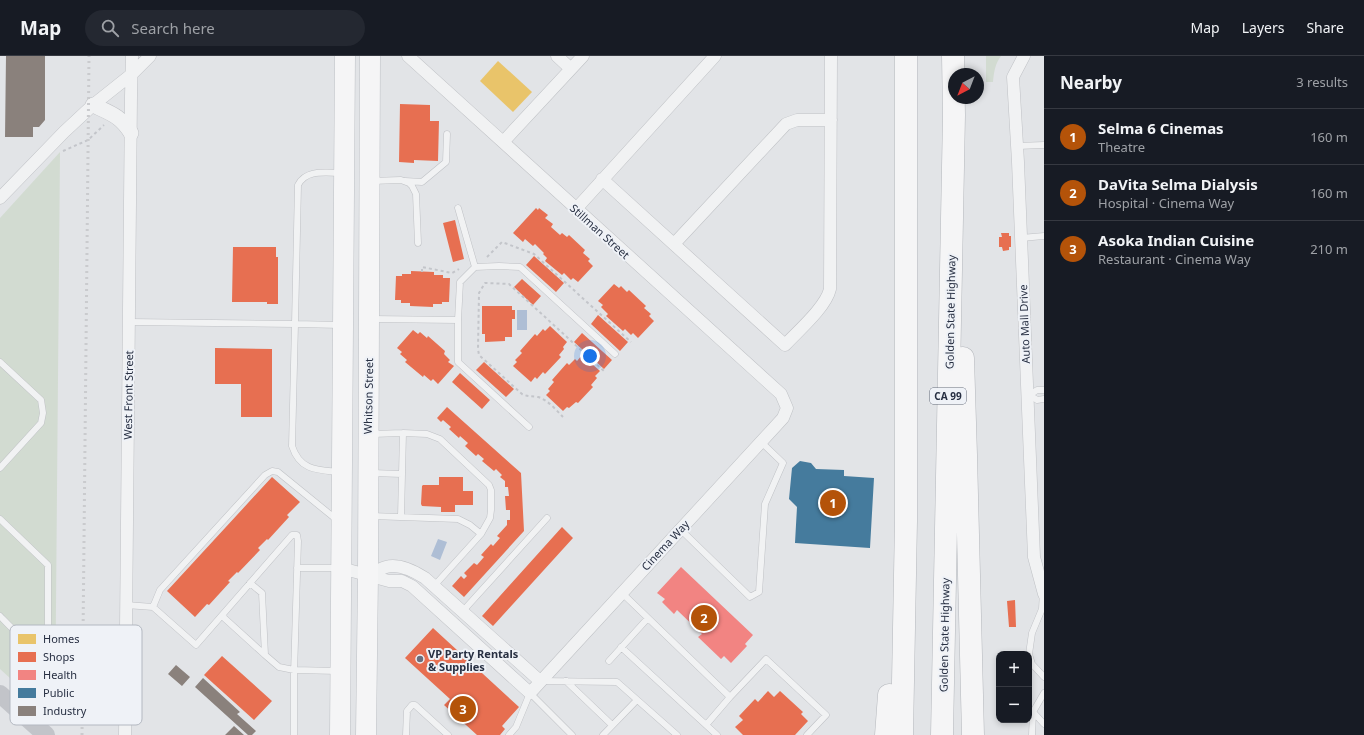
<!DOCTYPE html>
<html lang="en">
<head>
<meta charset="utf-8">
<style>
	:root { --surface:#171b24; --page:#242831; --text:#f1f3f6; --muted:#9ea1a6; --line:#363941; --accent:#b45309 }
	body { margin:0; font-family:"Noto Sans",sans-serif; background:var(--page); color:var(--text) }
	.controls { position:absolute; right:12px; bottom:12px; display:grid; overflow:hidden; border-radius:8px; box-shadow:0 2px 6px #0003 }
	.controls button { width:36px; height:36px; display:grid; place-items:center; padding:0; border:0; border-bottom:1px solid var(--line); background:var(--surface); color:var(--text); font:20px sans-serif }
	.compass { position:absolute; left:948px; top:12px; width:36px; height:36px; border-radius:50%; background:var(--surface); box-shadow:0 2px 6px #0003; rotate:222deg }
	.you { position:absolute; left:590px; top:300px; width:14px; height:14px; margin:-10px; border:3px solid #fff; border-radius:50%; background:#1a73e8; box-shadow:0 0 0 6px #1a73e833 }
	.badge { display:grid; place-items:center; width:26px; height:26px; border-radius:50%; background:var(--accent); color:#fff; font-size:13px; font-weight:700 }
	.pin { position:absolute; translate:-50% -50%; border:2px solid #fff; box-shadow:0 1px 4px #0006 }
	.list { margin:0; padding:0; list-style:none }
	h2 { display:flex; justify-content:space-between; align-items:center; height:52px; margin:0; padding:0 16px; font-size:17px }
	h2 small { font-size:13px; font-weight:400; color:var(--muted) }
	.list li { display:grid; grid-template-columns:26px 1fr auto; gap:12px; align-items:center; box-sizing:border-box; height:56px; padding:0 16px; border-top:1px solid var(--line) }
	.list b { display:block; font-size:15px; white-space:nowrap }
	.list p { margin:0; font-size:13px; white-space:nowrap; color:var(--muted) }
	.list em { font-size:13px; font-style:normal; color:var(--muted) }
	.icon { flex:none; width:22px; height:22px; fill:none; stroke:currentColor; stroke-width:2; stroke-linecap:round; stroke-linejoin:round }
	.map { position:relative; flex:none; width:1044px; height:679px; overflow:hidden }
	header { display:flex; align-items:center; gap:24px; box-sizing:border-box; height:56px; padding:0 20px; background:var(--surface); border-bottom:1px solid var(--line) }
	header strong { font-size:19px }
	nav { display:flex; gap:22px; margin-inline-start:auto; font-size:14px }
	.search { width:280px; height:36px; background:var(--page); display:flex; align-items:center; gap:10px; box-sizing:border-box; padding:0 14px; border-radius:22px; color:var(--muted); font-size:15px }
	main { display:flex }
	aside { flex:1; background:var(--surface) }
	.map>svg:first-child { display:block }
</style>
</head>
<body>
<header>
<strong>Map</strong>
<div class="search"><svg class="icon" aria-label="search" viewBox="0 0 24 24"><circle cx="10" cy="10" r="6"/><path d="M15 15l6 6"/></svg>Search here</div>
<nav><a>Map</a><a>Layers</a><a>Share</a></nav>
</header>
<main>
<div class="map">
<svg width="1044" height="679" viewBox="0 0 1044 679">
	<rect width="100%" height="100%" fill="#e2e4e7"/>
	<path fill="#d2dbd1" d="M 986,0 L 1001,0 C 995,8 994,16 993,26 L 986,26 Z
		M 60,96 L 55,663 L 0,613 L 0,162 Z"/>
	<path fill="#aebed5" d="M 517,254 L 527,254 L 527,274 L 517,274 Z
		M 438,483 L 447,486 L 440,504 L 431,500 Z"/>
	<path fill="#e9c46a" d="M 498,5 L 532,36 L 513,56 L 480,25 Z"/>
	<path fill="#e76f51" d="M 400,48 L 430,49 L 430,65 L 439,65 L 438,105 L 414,104 L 414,107 L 399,106 Z
		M 536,152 L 538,154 L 539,152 L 548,159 L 545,162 L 553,168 L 551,171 L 560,179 L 562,177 L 567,181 L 569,179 L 585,194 L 583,197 L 590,203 L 588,205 L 593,210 L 578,226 L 573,222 L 571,224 L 564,217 L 562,219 L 545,205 L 547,202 L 543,198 L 544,197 L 535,188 L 533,190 L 525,183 L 523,186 L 513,177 Z
		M 455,164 L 464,203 L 453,206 L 443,167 Z
		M 1001,177 L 1009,177 L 1009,180 L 1011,180 L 1011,191 L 1009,191 L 1009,194 L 1003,195 L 1002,191 L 999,191 L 999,181 L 1002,181 Z
		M 233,191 L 276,191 L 276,201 L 278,201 L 278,248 L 267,248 L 267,246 L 232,246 Z
		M 534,200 L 564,227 L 556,236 L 526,209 Z
		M 411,215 L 434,216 L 434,219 L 443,219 L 443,222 L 450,222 L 449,246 L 442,246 L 442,248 L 433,248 L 433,251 L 410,250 L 410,247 L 401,247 L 401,244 L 395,244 L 396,220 L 402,220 L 402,218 L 411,218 Z
		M 522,223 L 541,240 L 533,249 L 514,231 Z
		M 614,228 L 619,232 L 621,230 L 627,236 L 629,234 L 646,250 L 644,252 L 651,258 L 649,260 L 654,265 L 638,282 L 633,277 L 631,279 L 625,273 L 623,275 L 606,260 L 608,258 L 601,251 L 603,249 L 598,245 Z
		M 482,250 L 512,250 L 512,254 L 515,254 L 515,263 L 512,263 L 512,281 L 505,281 L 505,285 L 485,286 L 485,278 L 482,278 Z
		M 598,259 L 628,286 L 620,295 L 591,268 Z
		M 550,270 L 567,286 L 563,291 L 564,293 L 559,299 L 561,301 L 545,318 L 543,316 L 537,323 L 535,321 L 531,326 L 513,310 L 517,306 L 515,304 L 522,297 L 520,295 L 535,278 L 537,280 L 543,273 L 545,275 Z
		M 413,274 L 418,278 L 420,276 L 427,282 L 428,280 L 445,295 L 444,298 L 450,304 L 448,306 L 454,310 L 438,328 L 433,323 L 431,325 L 424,319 L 423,321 L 405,306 L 407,304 L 400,298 L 402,296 L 397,292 Z
		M 582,277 L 612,304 L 604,313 L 574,286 Z
		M 215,292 L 272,293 L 272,361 L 241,361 L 241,328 L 215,328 Z
		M 582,299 L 600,315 L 595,320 L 597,322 L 591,329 L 593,331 L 578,347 L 576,346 L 569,352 L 567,351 L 563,355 L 546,339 L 550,335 L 548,333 L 554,326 L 552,324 L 567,307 L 569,309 L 575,303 L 577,305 Z
		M 484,306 L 514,333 L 506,341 L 476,314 Z
		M 460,317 L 490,344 L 482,353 L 452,326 Z
		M 447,351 L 521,417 L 524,475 L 464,541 L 452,530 L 461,520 L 464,523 L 467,520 L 464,517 L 474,507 L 477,509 L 484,501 L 481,499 L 491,488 L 493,490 L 500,482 L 497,480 L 507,469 L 507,464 L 510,464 L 510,454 L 506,454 L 505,440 L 509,440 L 508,431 L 505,431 L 505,425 L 500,421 L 502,419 L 496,413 L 494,415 L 482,405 L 484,403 L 478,398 L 476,400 L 465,390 L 468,387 L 460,380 L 459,382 L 449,373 L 451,371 L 443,364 L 441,366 L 437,362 Z
		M 272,421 L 300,446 L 287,459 L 289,461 L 268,484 L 267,483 L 258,492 L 260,494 L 238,517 L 237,516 L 228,525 L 230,526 L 209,549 L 207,548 L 195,561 L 167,535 Z
		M 439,421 L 463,421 L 463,435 L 473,435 L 473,449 L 455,449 L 455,456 L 441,456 L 441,451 L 422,450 L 421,448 L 422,430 L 423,429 L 439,429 Z
		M 562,471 L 573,482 L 493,570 L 482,560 Z
		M 1015,544 L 1016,571 L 1009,571 L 1007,545 Z
		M 433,572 L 519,651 L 502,670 L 505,673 L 500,679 L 477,679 L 444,649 L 450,643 L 405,602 Z
		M 222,600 L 272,645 L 254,664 L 204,619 Z
		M 768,635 L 774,641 L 780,635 L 803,656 L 801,658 L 808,665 L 795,679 L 743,679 L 735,671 L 743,664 L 739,660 L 755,643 L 758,646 Z"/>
	<path fill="#f28482" d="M 681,511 L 753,579 L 745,588 L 747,590 L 731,607 L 724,600 L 721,603 L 698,581 L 702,578 L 677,554 L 674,558 L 662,546 L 665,543 L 657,537 Z"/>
	<path fill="#457b9d" d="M 800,405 L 811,407 L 816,413 L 844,414 L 844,420 L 874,422 L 870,492 L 795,487 L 797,451 L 789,443 L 792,412 Z"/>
	<path fill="#8a817c" d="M 6,0 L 45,0 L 45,64 L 39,71 L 33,71 L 33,81 L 5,81 Z
		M 176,609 L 190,621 L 182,630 L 168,618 Z
		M 203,622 L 240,656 L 237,658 L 256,675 L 252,679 L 248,679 L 195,631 Z
		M 234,670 L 244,679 L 225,679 Z"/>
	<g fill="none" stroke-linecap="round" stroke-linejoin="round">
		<g stroke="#bfc1c5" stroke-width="7">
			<path id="service" d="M 1017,90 L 1044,89
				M 371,125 L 401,124 L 409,127 L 412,130 L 416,138 L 418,187
				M 405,125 L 422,126 L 446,106 L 447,78
				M 458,152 L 475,211
				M 1021,182 L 1044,180
				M 371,263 L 458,264 L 458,306 L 529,371
				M 458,264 L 460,226 L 475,211 L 499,210 L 520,211 L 615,298
				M 129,266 L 295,268 L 292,390 C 300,415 318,414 340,416
				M 341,269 L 295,268 L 298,129 C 306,113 326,117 341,117
				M 0,306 L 41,344 L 43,357 L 41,367 L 0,412
				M 1030,339 L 1037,344 L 1044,343
				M 1027,340 L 1030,339 L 1037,334 L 1044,334
				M 371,417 L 402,418 L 403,377 L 372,378
				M 371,460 L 458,463 L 470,469 L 481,478 L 490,462 L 491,454 L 491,434 L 489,429 L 440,383 L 427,378 L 403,377
				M 401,461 L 402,418
				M 0,463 L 48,509 L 48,576 C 46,581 43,586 38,588 C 28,591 7,567 0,560
				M 680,473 L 750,541 L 759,536 L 765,448 L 783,407 L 761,386
				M 297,512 L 340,512
				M 250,527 L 262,537 L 265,599 L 279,611 L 294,614 L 338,615
				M 434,530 L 481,478
				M 1043,536 L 1042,553 L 1032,577 L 1029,598 L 1032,608 L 1044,621
				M 622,537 L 730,641 L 766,603 L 826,659 L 807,679
				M 126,549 L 153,551 L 196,589 L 292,479 L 297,479 L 298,485 L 294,618 L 294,679
				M 153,551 L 160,534 L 265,419 L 272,415 L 278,416 L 337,464
				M 462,556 L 547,462
				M 222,560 L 265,599
				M 621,591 L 717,679
				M 609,605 L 648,562
				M 541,625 L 617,626 L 677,679
				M 566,625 L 612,669
				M 1044,637 L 1033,656 L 1044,668
				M 706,669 L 730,641
				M 406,679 L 407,655 L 412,649 L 415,649 L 448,679
				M 509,679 L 516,671 L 530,637 L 572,679
				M 603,679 L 637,644
				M 1032,679 L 1033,656"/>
		</g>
		<g stroke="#bfc1c5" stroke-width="13">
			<path id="minor" d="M 557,0 L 571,13
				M 1024,0 L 1013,21 L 1018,106 L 1034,501 L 1044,538
				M 503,86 L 583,0
				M 602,123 L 785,289 C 798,275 826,251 830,233 L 831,0
				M 0,142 L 64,76 L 93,49 L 132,18 L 150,0
				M 576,153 L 715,0
				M 674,188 L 786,68 L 797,64 L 831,64
				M 341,512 L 389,525 L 402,525 L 412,530 L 530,637 L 783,362 L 787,352 L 781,338 L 408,0
				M 368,519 C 374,516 380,513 386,511 C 399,507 414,515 425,522 L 540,625
				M 125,679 L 131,40 L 132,0"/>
		</g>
		<g stroke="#bfc1c5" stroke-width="16">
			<path id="tertiary" d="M 93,49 C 110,57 121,60 131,77"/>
		</g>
		<g stroke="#bdc0c5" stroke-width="21">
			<path id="primary" d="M 340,679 L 345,0
				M 366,679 L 368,519 L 370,0"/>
		</g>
		<g stroke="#b4b7bc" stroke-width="23">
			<path id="motorway" d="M 963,302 L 966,399 L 973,679
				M 886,679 L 889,639
				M 902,679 L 906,465 L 906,0
				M 942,679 L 954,59 L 953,0"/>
		</g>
		<path stroke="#c3c5ca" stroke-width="2" stroke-dasharray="3 3" stroke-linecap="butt" d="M 63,95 L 88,84 L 104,69
			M 487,201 L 502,186 L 534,198 L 631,286
			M 422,216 L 422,211 L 452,217 L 459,213
			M 563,361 C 556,354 548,344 538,341 C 532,340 528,341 522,338 L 479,299 L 478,293 L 479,237 L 485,227 L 509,228 L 605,316"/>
		<use href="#service" stroke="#f1f2f3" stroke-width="6"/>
		<use href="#minor" stroke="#f1f2f3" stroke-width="12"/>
		<use href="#tertiary" stroke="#f1f2f3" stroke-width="15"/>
		<path stroke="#c2c4c9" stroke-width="18" d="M 0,638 L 46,679"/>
		<use href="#primary" stroke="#f5f5f6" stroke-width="20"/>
		<use href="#motorway" stroke="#f5f5f6" stroke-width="22"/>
		<path stroke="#cacbce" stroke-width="3" stroke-dasharray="2 4" stroke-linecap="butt" d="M 82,679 L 89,0"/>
	</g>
	<circle fill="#686e7c" stroke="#eff2f7" stroke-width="1.5" cx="420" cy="603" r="4"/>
	<g text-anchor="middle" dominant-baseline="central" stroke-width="4" stroke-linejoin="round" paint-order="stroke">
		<rect fill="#eff2f7" stroke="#636a78" stroke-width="1" x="930" y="332" width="36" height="16" rx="3"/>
		<g font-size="10" font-weight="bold" fill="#272f42">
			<text x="948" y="340">CA 99</text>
		</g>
		<g font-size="11" fill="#272f42" stroke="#eff2f7">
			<text transform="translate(600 175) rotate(42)">Stillman Street</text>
			<text transform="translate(950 256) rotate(-89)">Golden State Highway</text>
			<text transform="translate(1024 268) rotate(-92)">Auto Mall Drive</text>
			<text transform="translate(128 339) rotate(-89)">West Front Street</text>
			<text transform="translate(368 340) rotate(-89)">Whitson Street</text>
			<text transform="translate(665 489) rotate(-47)">Cinema Way</text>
			<text transform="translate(944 579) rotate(-89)">Golden State Highway</text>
		</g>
		<g font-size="11" font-weight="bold" fill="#272f42" stroke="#eff2f7" text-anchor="start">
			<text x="428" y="597">VP Party Rentals<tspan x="428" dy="13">&amp; Supplies</tspan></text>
		</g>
	</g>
	<rect x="10" y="569" width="132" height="100" rx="6" fill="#eff2f7" stroke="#b3b8c1" stroke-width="1"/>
	<rect x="18" y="578" width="18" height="10" fill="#e9c46a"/>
	<rect x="18" y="596" width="18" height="10" fill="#e76f51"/>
	<rect x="18" y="614" width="18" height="10" fill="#f28482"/>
	<rect x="18" y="632" width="18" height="10" fill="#457b9d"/>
	<rect x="18" y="650" width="18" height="10" fill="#8a817c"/>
	<g font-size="11" fill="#272f42">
		<text x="43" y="587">Homes</text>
		<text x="43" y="605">Shops</text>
		<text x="43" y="623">Health</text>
		<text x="43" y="641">Public</text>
		<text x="43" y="659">Industry</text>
	</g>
</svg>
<div class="controls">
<button>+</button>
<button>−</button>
</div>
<svg class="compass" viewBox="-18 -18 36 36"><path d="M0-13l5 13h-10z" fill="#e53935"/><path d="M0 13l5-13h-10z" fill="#9ea1a6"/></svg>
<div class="you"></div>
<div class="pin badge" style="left:833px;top:447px">1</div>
<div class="pin badge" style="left:704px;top:562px">2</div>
<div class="pin badge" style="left:463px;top:653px">3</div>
</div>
<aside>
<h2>Nearby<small>3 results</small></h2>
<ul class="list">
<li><span class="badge">1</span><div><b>Selma 6 Cinemas</b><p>Theatre</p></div><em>160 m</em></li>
<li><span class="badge">2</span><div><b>DaVita Selma Dialysis</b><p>Hospital · Cinema Way</p></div><em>160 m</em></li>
<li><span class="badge">3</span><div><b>Asoka Indian Cuisine</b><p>Restaurant · Cinema Way</p></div><em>210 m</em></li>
</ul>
</aside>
</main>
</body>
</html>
